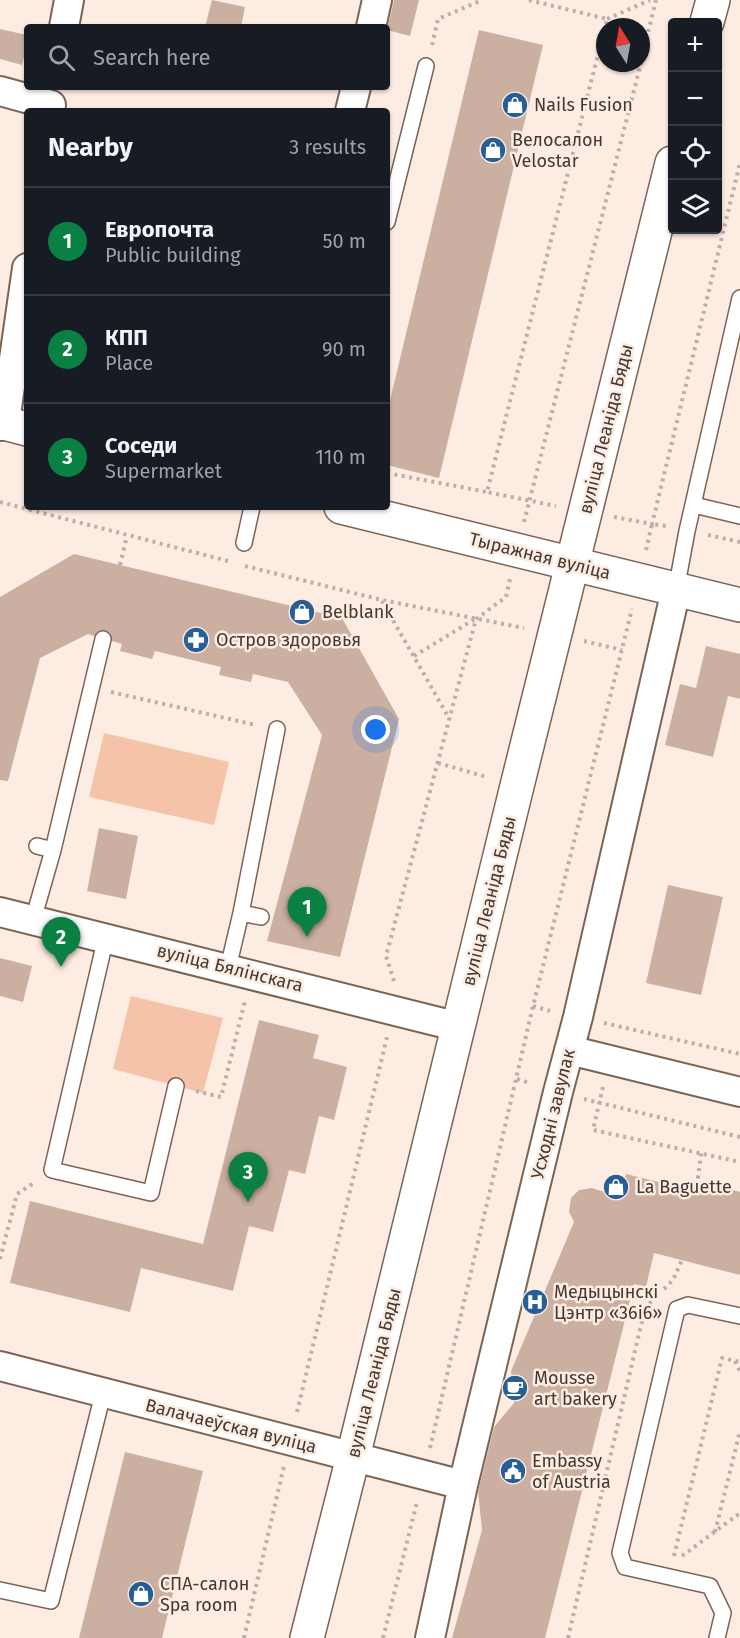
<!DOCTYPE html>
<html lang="en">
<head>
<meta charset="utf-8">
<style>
	:root { --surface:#171b24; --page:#20242c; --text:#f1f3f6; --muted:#9ea1a6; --line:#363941; --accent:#0b8043 }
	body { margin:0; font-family:"Fira Sans",sans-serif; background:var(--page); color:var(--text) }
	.controls { position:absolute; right:18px; top:18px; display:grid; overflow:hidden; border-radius:6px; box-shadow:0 2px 4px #0004 }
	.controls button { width:54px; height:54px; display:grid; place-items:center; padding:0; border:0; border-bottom:2px solid var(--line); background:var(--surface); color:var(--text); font:30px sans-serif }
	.compass { position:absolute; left:596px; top:18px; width:54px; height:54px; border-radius:50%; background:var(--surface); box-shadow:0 2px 4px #0004; rotate:349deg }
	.you { position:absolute; left:376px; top:730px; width:21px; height:21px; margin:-15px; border:4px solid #fff; border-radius:50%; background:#1a73e8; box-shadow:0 0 0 9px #1a73e833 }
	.badge { display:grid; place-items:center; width:39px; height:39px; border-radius:50%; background:var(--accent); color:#fff; font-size:20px; font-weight:700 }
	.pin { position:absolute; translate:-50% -50px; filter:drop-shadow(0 2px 3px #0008) }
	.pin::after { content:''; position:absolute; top:32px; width:21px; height:18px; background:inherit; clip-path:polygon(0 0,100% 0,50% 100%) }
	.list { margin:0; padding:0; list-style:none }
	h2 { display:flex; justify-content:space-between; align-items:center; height:78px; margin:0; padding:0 24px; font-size:26px }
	h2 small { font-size:20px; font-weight:400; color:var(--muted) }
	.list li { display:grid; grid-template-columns:39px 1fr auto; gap:18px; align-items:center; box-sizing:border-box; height:108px; padding:0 24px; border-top:2px solid var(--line) }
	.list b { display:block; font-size:22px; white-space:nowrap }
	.list p { margin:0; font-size:20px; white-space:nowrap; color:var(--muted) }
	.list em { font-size:20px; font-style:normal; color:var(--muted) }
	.icon { flex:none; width:33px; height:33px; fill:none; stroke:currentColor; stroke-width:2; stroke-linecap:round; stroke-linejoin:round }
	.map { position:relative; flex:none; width:740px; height:1638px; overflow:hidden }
	.search { position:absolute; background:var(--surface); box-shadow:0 2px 4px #0004; left:24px; top:24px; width:366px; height:66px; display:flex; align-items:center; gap:15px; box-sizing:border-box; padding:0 21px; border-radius:6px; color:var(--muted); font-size:22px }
	.panel { position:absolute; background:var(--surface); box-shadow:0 2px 4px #0004; left:24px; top:108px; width:366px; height:402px; border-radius:6px }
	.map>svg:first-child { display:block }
</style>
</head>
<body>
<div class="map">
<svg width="740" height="1638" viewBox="0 0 740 1638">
	<rect width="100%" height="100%" fill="#fdece2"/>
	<path fill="#f4c3a8" d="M 104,733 L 229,762 L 214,825 L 89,797 Z
		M 131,996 L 223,1018 L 203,1093 L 113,1069 Z"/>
	<path fill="#cbb0a1" d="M 212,0 L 245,7 L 241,27 L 205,27 Z
		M 394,0 L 419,0 L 410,36 L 387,30 Z
		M 0,29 L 27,35 L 27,45 L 22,65 L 0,59 Z
		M 479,30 L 543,45 L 439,478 L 387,465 L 387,413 Z
		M 74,554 L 342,618 L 399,719 L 340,957 L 267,941 L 322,735 L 288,682 L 253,674 L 251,682 L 219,675 L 221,667 L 155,651 L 152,659 L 120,651 L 122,644 L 112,641 L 109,632 L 100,630 L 94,636 L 88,634 L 40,658 L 8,781 L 0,780 L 0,597 Z
		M 706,646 L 740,654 L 740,699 L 728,696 L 713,757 L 665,745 L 680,684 L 696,688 Z
		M 99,828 L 138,836 L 126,899 L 87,891 Z
		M 668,885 L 723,897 L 701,995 L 646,983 Z
		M 0,958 L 32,966 L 23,1002 L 0,996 Z
		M 259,1020 L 319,1035 L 313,1058 L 347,1067 L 334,1120 L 319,1116 L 305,1174 L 289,1170 L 273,1232 L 249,1226 L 233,1291 L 141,1268 L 130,1312 L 10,1283 L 30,1201 L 203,1244 Z
		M 626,1174 L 683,1188 L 709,1184 L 740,1192 L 740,1275 L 654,1253 L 646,1287 L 634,1284 L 545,1638 L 452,1638 L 482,1530 L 478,1492 L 494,1427 L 514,1403 L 511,1371 L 574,1222 L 569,1212 L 571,1198 L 579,1190 L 592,1188 L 620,1197 Z
		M 125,1452 L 203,1471 L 162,1638 L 79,1638 Z"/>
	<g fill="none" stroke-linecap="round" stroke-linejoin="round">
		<g stroke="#7c6356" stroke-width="18">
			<path id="service" d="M 387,222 L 426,66
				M 694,505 L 740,516
				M 244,543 L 252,507
				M 676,590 L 687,531 L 740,298
				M 37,846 L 53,850
				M 241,913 L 261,917
				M 33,920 L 53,850 L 103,639
				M 106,937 L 52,1170 L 151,1193 L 176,1086
				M 228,968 L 241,913 L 277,729
				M 0,1590 L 51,1601 L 103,1394
				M 717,1638 L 723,1613 L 710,1586 L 625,1567 L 620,1553 L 677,1309 L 688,1305 L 740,1316"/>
		</g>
		<g stroke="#7c6356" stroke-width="32">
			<path id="minor" d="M 64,27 L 69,0
				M 371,27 L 377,0
				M 0,91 L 51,105
				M 350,111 L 356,87
				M 0,426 L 7,408 L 27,268
				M 0,912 L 459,1027
				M 569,1050 L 740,1092
				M 0,1366 L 463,1485
				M 430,1638 L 463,1485 L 558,1092 L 578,1017 L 676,590"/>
		</g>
		<g stroke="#7c6356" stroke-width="36">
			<path id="tertiary" d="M 0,422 L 27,429
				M 341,507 L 740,605"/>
		</g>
		<g stroke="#7c6356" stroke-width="36">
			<path id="secondary" d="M 707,22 L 713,0
				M 307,1638 L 353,1457 L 517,786 L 672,163"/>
		</g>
		<path stroke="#bdaea6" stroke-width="4" stroke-dasharray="3 4.5" stroke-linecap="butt" d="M 529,0 L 607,19 L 487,492 L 556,506
			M 607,19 L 650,0
			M 432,45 L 438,19 L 482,0
			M 641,61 L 656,0
			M 387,473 L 487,492
			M 0,502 L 232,562
			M 614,517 L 652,524 L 740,163
			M 524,522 L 641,63
			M 708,535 L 740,542
			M 646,550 L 652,524 L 666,526
			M 120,565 L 127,536
			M 245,566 L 382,600 L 524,628
			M 382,601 L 449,718
			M 584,641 L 622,650
			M 414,656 L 475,619
			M 111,692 L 256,725
			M 438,763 L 487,777
			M 394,981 L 386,956 L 476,619 L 506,597 L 510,579
			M 533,1006 L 550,1011
			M 604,1023 L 740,1054
			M 517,1079 L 530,1083
			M 603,1087 L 593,1130 L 740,1162
			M 196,1091 L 221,1097 L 245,1001
			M 584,1099 L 740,1137
			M 697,1186 L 701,1153
			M 0,1259 L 17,1194 L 35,1182
			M 664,1289 L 673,1280 L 682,1260
			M 735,1361 L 740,1371
			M 297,1412 L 387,1037
			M 430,1448 L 533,1006 L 632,609
			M 715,1532 L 740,1431
			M 674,1556 L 722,1358 L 740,1362
			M 682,1556 L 740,1513
			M 244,1638 L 284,1466
			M 383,1638 L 417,1502
			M 568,1638 L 645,1308 L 658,1295"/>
		<use href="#service" stroke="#fff" stroke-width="15"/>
		<use href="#minor" stroke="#fff" stroke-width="28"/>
		<use href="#tertiary" stroke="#fff" stroke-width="33"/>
		<use href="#secondary" stroke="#fff" stroke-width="33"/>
	</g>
	<defs>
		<g id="shop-disc" transform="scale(1.35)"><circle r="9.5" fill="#275e96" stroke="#fdece2"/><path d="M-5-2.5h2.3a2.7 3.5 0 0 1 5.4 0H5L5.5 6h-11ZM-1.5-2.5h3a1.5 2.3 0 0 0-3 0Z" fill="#fff"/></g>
		<g id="pharmacy-disc" transform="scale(1.35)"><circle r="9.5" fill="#275e96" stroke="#fdece2"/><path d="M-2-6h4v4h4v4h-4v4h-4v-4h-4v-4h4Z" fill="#fff"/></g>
		<g id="hospital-disc" transform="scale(1.35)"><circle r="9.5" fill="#275e96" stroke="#fdece2"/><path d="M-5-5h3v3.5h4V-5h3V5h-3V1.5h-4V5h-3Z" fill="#fff"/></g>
		<g id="cafe-disc" transform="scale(1.35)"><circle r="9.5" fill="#275e96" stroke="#fdece2"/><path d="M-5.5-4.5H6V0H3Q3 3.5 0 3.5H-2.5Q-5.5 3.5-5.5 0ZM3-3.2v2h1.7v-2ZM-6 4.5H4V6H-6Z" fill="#fff"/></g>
		<g id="civic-disc" transform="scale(1.35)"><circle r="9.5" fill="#275e96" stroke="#fdece2"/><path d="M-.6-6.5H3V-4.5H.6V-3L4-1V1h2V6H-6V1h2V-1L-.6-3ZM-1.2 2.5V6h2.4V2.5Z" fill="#fff"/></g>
	</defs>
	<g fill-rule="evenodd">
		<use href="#shop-disc" x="515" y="105"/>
		<use href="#shop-disc" x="493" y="150"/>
		<use href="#shop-disc" x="302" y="612"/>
		<use href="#pharmacy-disc" x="196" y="640"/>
		<use href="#shop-disc" x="616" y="1187"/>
		<use href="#hospital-disc" x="535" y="1302"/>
		<use href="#cafe-disc" x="515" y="1388"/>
		<use href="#civic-disc" x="513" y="1471"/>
		<use href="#shop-disc" x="141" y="1594"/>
	</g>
	<g text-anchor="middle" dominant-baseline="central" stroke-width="5" stroke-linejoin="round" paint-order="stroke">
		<g font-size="18" fill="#443832" stroke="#fdece2" text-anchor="start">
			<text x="534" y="105">Nails Fusion</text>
			<text x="512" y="140">Велосалон<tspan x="512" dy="21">Velostar</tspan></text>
			<text x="322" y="612">Belblank</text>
			<text x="216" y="640">Остров здоровья</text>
			<text x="636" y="1187">La Baguette</text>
			<text x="554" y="1292">Медыцынскі<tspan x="554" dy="21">Цэнтр «36і6»</tspan></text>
			<text x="534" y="1378">Mousse<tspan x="534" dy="21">art bakery</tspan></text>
			<text x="532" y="1461">Embassy<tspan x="532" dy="21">of Austria</tspan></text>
			<text x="160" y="1584">СПА-салон<tspan x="160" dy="21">Spa room</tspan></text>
		</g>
		<g font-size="18" fill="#443832" stroke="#fdece2">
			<text transform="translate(606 429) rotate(-76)">вуліца Леаніда Бяды</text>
			<text transform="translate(540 556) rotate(14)">Тыражная вуліца</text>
			<text transform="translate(489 901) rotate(-76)">вуліца Леаніда Бяды</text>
			<text transform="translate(230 968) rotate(14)">вуліца Бялінскага</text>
			<text transform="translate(553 1114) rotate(-76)">Усходні завулак</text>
			<text transform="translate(374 1373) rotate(-76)">вуліца Леаніда Бяды</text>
			<text transform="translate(231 1426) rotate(14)">Валачаеўская вуліца</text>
		</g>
	</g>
</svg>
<div class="controls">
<button>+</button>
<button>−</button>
<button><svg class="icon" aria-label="locate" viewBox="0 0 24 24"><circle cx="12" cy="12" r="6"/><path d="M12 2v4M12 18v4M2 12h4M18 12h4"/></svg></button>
<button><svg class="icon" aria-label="layers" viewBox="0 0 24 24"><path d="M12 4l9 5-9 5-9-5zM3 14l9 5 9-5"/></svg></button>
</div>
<svg class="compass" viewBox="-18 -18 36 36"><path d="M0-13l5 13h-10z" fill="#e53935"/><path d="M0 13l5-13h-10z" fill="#9ea1a6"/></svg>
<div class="you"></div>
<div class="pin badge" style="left:307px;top:937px">1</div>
<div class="pin badge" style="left:61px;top:967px">2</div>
<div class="pin badge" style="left:248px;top:1202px">3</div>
<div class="search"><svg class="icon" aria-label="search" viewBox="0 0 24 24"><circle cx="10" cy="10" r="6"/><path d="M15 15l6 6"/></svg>Search here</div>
<section class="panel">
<h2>Nearby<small>3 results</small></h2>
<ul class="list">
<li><span class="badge">1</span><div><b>Европочта</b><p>Public building</p></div><em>50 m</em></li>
<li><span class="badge">2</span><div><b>КПП</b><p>Place</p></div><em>90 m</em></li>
<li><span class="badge">3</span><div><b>Соседи</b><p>Supermarket</p></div><em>110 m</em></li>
</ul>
</section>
</div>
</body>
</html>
